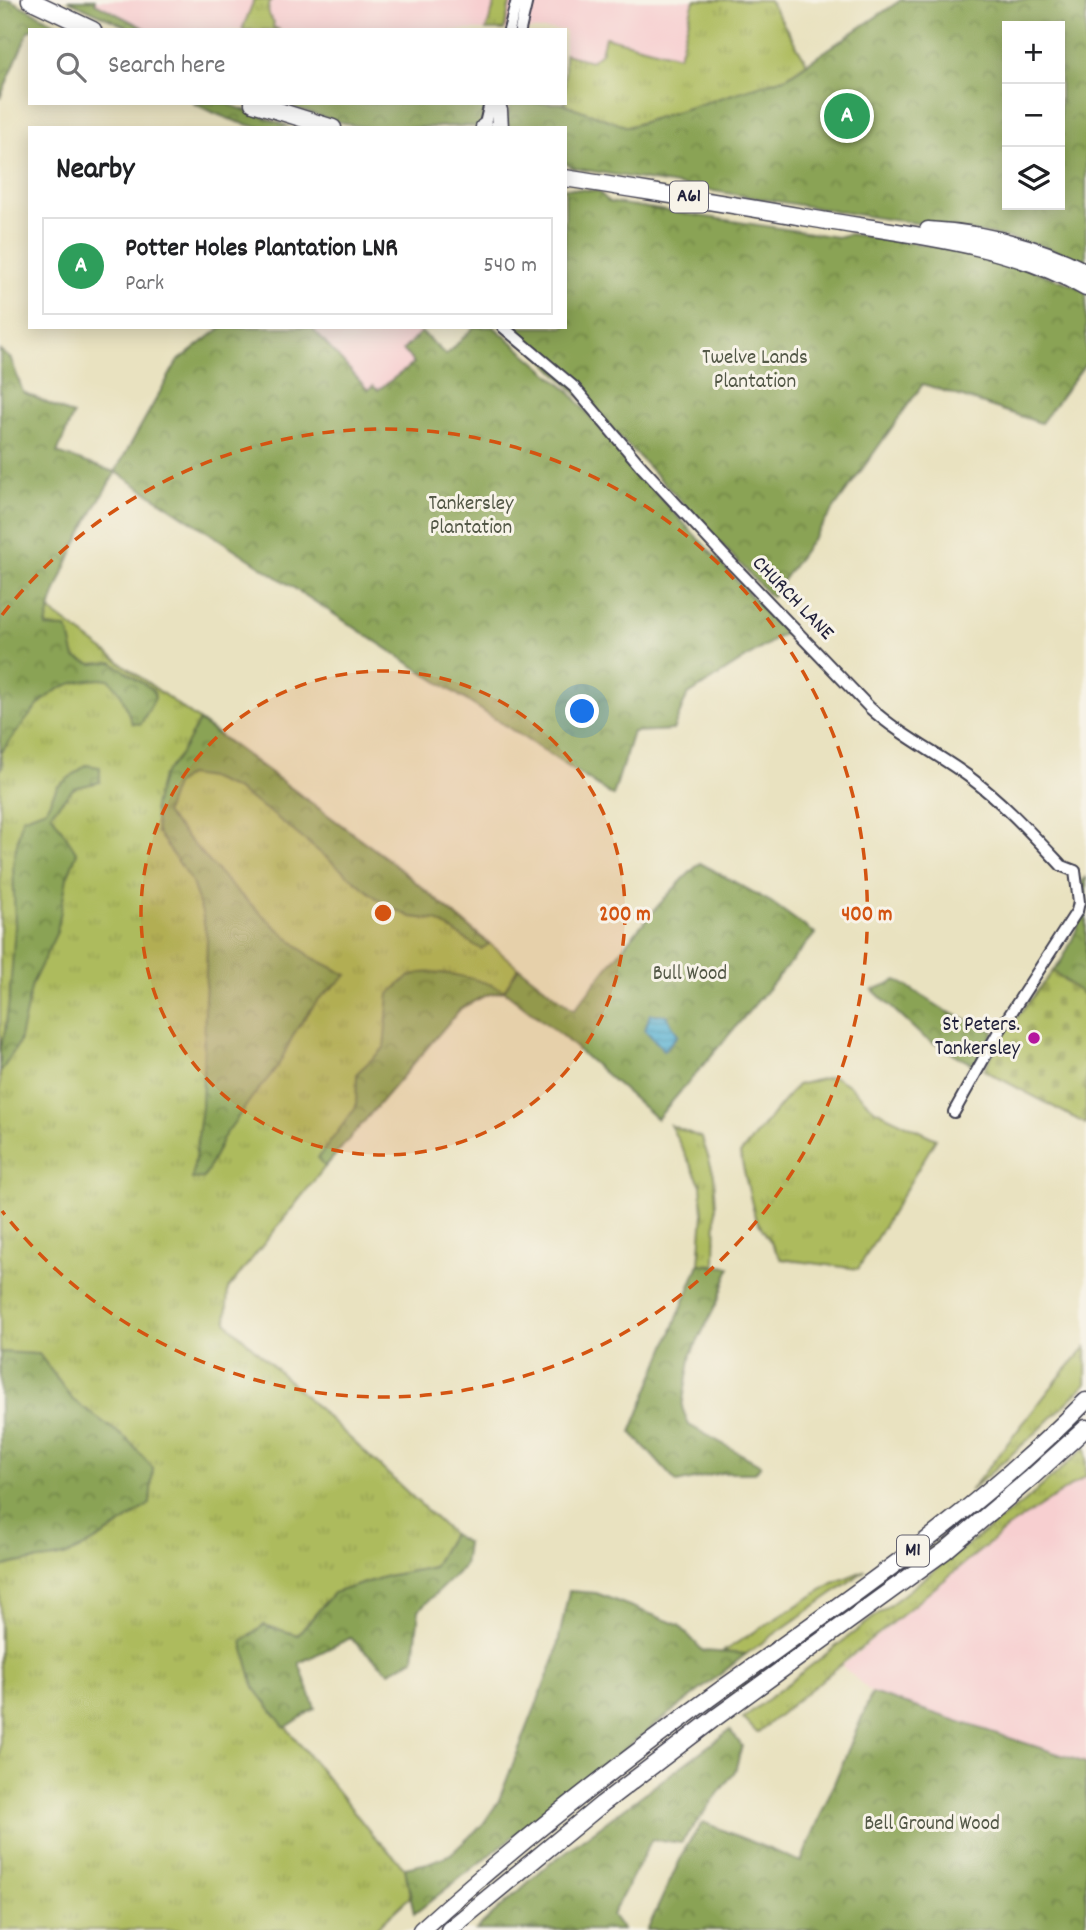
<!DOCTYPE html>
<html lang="en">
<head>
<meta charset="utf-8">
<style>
	:root { --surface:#fff; --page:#f2f2f2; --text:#202124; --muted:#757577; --line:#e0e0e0; --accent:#ea580c }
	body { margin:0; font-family:Dekko,sans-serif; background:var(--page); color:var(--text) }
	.controls { position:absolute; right:21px; top:21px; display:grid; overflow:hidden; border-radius:0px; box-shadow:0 4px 18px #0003 }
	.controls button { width:63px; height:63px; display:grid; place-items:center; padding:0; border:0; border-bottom:2px solid var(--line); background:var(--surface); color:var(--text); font:35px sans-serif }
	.you { position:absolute; left:583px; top:712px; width:24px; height:24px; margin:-18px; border:5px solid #fff; border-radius:50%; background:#1a73e8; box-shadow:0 0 0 10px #1a73e833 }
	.badge { display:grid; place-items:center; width:46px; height:46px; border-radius:50%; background:var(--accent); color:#fff; font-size:23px; font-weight:700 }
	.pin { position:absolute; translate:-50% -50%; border:4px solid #fff; box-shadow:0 2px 7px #0006 }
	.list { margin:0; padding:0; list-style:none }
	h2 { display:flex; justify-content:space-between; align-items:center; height:91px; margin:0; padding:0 28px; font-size:30px }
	h2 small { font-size:23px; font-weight:400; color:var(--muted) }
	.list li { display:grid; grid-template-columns:46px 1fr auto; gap:21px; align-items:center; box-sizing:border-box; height:98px; margin:0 14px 14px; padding:0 14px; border:2px solid var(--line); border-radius:0px }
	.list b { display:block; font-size:26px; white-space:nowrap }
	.list p { margin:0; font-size:23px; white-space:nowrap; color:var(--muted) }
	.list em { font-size:23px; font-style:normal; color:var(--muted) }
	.icon { flex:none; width:38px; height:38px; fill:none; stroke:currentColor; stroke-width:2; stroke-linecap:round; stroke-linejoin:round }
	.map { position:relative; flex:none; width:1086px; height:1930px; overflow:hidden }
	.search { position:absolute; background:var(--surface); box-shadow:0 4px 18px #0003; left:28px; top:28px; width:539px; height:77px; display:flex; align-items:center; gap:18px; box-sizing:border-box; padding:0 24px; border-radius:0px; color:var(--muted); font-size:26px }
	.panel { position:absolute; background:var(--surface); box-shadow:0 4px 18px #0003; left:28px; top:126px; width:539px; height:203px; border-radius:0px }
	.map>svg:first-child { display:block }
</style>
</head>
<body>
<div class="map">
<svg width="1086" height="1930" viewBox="0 0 1086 1930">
	<defs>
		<pattern id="grass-tufts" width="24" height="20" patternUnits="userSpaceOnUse" patternTransform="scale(1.75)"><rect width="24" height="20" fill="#adbb5d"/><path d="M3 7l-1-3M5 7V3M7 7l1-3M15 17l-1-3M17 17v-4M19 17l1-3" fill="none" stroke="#95a052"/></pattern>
		<pattern id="forest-crowns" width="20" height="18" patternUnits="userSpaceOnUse" patternTransform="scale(1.75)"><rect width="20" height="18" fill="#8aa354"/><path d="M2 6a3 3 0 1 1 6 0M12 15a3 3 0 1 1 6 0" fill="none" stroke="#708447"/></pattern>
		<pattern id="cemetery-stones" width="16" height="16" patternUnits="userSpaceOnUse" patternTransform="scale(1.75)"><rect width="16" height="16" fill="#adbb5d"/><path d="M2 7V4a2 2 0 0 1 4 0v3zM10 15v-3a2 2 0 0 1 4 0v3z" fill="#95a052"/></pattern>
		<pattern id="water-rules" width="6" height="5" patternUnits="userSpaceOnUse" patternTransform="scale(1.75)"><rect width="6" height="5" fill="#54b0d2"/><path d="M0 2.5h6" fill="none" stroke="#458fac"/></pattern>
	</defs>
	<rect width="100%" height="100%" fill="#f7f3e8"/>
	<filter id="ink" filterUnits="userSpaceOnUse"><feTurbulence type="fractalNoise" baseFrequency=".0143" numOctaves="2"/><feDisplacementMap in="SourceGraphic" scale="14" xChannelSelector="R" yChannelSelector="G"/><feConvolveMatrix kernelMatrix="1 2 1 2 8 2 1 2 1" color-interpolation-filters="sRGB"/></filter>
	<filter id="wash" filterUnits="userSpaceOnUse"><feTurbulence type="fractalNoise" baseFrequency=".00686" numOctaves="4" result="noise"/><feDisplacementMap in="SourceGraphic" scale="28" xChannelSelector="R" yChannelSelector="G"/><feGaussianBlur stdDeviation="1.57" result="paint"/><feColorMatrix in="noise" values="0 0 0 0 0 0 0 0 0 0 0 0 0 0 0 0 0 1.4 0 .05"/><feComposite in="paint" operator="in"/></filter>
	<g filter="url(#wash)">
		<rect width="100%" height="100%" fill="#e9e2c0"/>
		<path fill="#f7cfd0" d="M 95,0 L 693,0 L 664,115 L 627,127 L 543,103 L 565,103 L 565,30 L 148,30 L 94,3 Z
			M 311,327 L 426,327 L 404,350 L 415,362 L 378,390 L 368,391 Z
			M 1086,1476 L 1086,1763 L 872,1693 L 842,1666 L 1008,1528 Z"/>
		<path fill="url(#grass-tufts)" stroke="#686e4c" stroke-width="2" d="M 254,0 L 271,0 C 267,10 267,14 274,22 L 273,27 L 280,30 L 242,30 Z
			M 496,0 L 511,0 L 504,30 L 486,30 Z
			M 694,0 L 769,0 L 807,63 L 787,77 L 627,127 L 561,103 L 565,103 L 565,54 L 591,61 L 601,53 L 605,37 L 679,56 Z
			M 49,610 L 385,857 L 518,967 L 504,991 L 486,995 L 461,1008 L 325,1167 L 228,1289 L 226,1322 L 452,1534 L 433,1567 L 387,1576 L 333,1593 L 298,1635 L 264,1625 L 254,1687 L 371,1833 L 405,1868 L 410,1897 L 374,1930 L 0,1930 L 0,677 Z
			M 833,1076 L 850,1086 L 875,1110 L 936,1139 L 858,1269 L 781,1259 L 755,1217 L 740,1154 L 797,1085 Z
			M 670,1125 L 702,1138 L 714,1175 L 716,1207 L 715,1265 L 699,1264 L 703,1214 L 701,1185 Z
			M 1086,1347 L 1086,1384 L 1039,1430 L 970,1491 L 1061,1375 Z
			M 1086,1412 L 1086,1418 L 1010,1486 L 917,1563 L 728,1698 L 740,1686 C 862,1602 979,1514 1086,1412 Z
			M 1086,1447 L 1086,1476 L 1008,1528 L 757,1733 L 743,1718 L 1030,1497 Z
			M 866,1570 L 746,1654 L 722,1652 L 833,1583 Z"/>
		<path fill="url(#forest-crowns)" stroke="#566248" stroke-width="2" fill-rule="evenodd" d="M 0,0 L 10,0 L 69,30 L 29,30 L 0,98 Z
			M 68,0 L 95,0 L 95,3 L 148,30 L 133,30 Z
			M 901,0 L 1086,0 L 1086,262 C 1020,234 949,228 879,218 C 777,202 675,184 573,168 L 565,163 L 565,128 L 510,128 L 507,122 L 510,103 L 561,103 L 628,127 L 787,77 ZM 1007,26 L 1060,26 L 1060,205 L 1007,205 Z
			M 193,103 L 225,103 L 288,126 C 262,135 217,115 193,103 Z
			M 279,103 L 490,103 L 484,127 C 446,124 407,131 369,128 C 345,126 304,110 279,103 Z
			M 565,188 L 598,191 L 609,202 L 837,237 L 849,234 L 984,253 L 1076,286 L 1086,293 L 1086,363 L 1041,423 L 923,384 L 771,597 L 644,462 L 511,327 L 565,327 Z
			M 222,327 L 311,327 L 368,390 L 373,386 L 378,390 L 414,363 L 403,350 L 421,332 L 446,355 L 474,327 L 494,327 L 569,391 L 634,469 L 785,633 L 687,696 L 673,730 L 633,732 L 613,796 L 116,472 C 92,510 53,584 46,627 L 66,628 L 69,633 L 75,658 L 92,664 L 112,662 L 153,690 L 155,698 L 141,724 L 132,723 L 121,694 L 109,679 C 45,678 37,710 0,753 L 3,766 L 0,769 L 0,350 L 11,359 L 23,392 L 73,415 L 57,453 L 115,472 L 177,362 Z
			M 199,721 L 385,857 L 489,944 L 481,949 L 436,920 L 411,917 L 385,905 L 271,813 L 237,790 L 209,778 L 188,775 L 175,785 L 165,813 L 232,887 L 277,928 L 311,957 L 347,975 L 318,1000 L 296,1030 L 277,1068 L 253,1096 L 223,1138 L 204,1178 L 192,1179 L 202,1107 L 207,939 L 202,913 L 191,880 L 157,832 L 154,806 L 162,777 L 181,753 Z
			M 86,765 L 100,767 L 100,782 L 74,788 L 51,813 L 77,853 L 67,878 L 57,932 L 32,984 L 19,1043 L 0,1073 L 0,1047 L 5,1031 L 10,992 L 15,926 L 13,864 L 22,818 L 46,809 L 57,787 Z
			M 700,863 L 771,902 L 815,934 L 657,1119 L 562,1036 L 504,991 L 486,995 L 461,1008 L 325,1167 L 318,1158 L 356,1107 L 357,1073 L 384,1048 L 389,994 C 396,988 403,980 411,976 C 429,966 488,980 504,991 L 519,967 L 574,1010 C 614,959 653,906 700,863 Z
			M 1086,877 L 1086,997 L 1053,971 C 1065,960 1082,920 1084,904 C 1085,897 1083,888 1082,881 Z
			M 897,980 L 946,1011 L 994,1031 L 975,1066 L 923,1037 L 873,990 Z
			M 699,1264 L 730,1267 L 719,1299 L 691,1354 L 682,1407 L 689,1425 L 761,1465 L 755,1473 L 721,1473 L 677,1483 L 631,1432 Z
			M 0,1352 L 39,1354 L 73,1400 L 128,1440 L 153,1468 L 150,1504 C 125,1521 98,1542 70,1554 C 48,1563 22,1558 0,1568 Z
			M 452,1534 L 467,1543 L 464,1566 L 419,1610 L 414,1659 L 389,1672 L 350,1638 L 299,1663 L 315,1708 L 285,1728 L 254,1687 L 242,1642 L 264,1625 L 298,1635 L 333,1593 L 387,1576 L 433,1567 Z
			M 569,1591 L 596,1593 L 679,1625 L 703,1651 L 746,1654 L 414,1914 L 405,1868 L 428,1863 L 451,1854 L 483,1824 L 498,1802 L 555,1657 Z
			M 872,1693 L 1086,1763 L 1086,1930 L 647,1930 L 686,1847 L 703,1822 L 801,1862 Z
			M 730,1730 L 742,1746 L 735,1771 L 681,1843 L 652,1839 L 612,1915 L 623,1930 L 476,1930 L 544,1868 Z"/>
		<path fill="url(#cemetery-stones)" stroke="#686e4c" stroke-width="2" d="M 1053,971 L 1086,997 L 1086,1124 L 984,1070 L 1002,1036 Z"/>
		<path fill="url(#water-rules)" stroke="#3b6986" stroke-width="2" d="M 650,1014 L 666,1015 L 678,1035 L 664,1050 L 645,1030 Z"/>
	</g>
	<g filter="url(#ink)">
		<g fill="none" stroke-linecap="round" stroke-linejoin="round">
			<g stroke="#403f4f" stroke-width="14">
				<path id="minor" d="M 509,30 L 517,0
					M 520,30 L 527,0
					M 484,128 L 490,103
					M 503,327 L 574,387 L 640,465 L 730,562 L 870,708 C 900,735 936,753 968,776 C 1003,802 1032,834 1062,866 L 1075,871
					M 954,1112 L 998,1033 L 1077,911 L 1079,902 L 1075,871"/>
			</g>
			<g stroke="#403f4f" stroke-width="19">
				<path id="highway" d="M 30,0 L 93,30
					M 253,103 L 333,128
					M 499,110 L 500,128
					M 484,128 L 484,127
					M 565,178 C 644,191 724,203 803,217 C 894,233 1005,241 1086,288
					M 928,230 C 984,233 1036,246 1086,272
					M 421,1930 C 517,1843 621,1762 726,1686 C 850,1597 978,1511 1086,1401
					M 449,1930 L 602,1804 L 715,1718 L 945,1551 L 1032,1477 L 1086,1428"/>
			</g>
			<use href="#minor" stroke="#fff" stroke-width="10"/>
			<use href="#highway" stroke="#fff" stroke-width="16"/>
		</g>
	</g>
	<circle cx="383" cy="913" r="242" fill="#d45411" fill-opacity=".12"/>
	<g fill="none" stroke="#d45411" stroke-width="3.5" stroke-dasharray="12 9">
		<circle cx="383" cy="913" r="242"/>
		<path d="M2 615A484 484 0 1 1 2 1211"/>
	</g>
	<circle fill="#b5179e" stroke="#f7f3e8" stroke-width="2.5" cx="1034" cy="1038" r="7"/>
	<g text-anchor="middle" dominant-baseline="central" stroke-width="6" stroke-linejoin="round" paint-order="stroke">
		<g fill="#f7f3e8" stroke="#62616f" stroke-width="2">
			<rect x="670" y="181.5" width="38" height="31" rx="5"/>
			<rect x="897" y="1535.5" width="32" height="31" rx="5"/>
		</g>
		<g font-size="19" font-weight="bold" fill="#22223b">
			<text x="689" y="197">A61</text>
			<text x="913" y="1551">M1</text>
		</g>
		<g font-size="21" fill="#535847" stroke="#f7f3e8">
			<text x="755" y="359">Twelve Lands<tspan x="755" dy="24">Plantation</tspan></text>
			<text x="471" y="505">Tankersley<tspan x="471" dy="24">Plantation</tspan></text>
			<text x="690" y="975">Bull Wood</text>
			<text x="932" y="1825">Bell Ground Wood</text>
		</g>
		<g font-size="21" fill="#22223b" stroke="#f7f3e8">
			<text transform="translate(792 599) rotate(46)">CHURCH LANE</text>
		</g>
		<g font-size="21" fill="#22223b" stroke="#f7f3e8" text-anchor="end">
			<text x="1020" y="1026">St Peters.<tspan x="1020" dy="24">Tankersley</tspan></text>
		</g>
	</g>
	<circle cx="383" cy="913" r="10" fill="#d45411" stroke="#f7f3e8" stroke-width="3.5"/>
	<g font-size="21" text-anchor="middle" font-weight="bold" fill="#d45411" stroke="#f7f3e8" stroke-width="6" stroke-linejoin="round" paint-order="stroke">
		<text x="625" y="920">200 m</text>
		<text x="867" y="920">400 m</text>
	</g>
</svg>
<div class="controls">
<button>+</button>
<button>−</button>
<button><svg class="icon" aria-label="layers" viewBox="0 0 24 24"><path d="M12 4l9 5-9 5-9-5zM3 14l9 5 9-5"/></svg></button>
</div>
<div class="you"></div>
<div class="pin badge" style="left:847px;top:116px;background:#2e9e5b">A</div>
<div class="search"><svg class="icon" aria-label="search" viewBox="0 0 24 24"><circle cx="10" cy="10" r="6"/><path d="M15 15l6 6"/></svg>Search here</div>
<section class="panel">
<h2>Nearby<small></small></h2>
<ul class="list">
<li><span class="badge" style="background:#2e9e5b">A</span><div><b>Potter Holes Plantation LNR</b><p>Park</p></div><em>540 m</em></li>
</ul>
</section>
</div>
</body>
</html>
